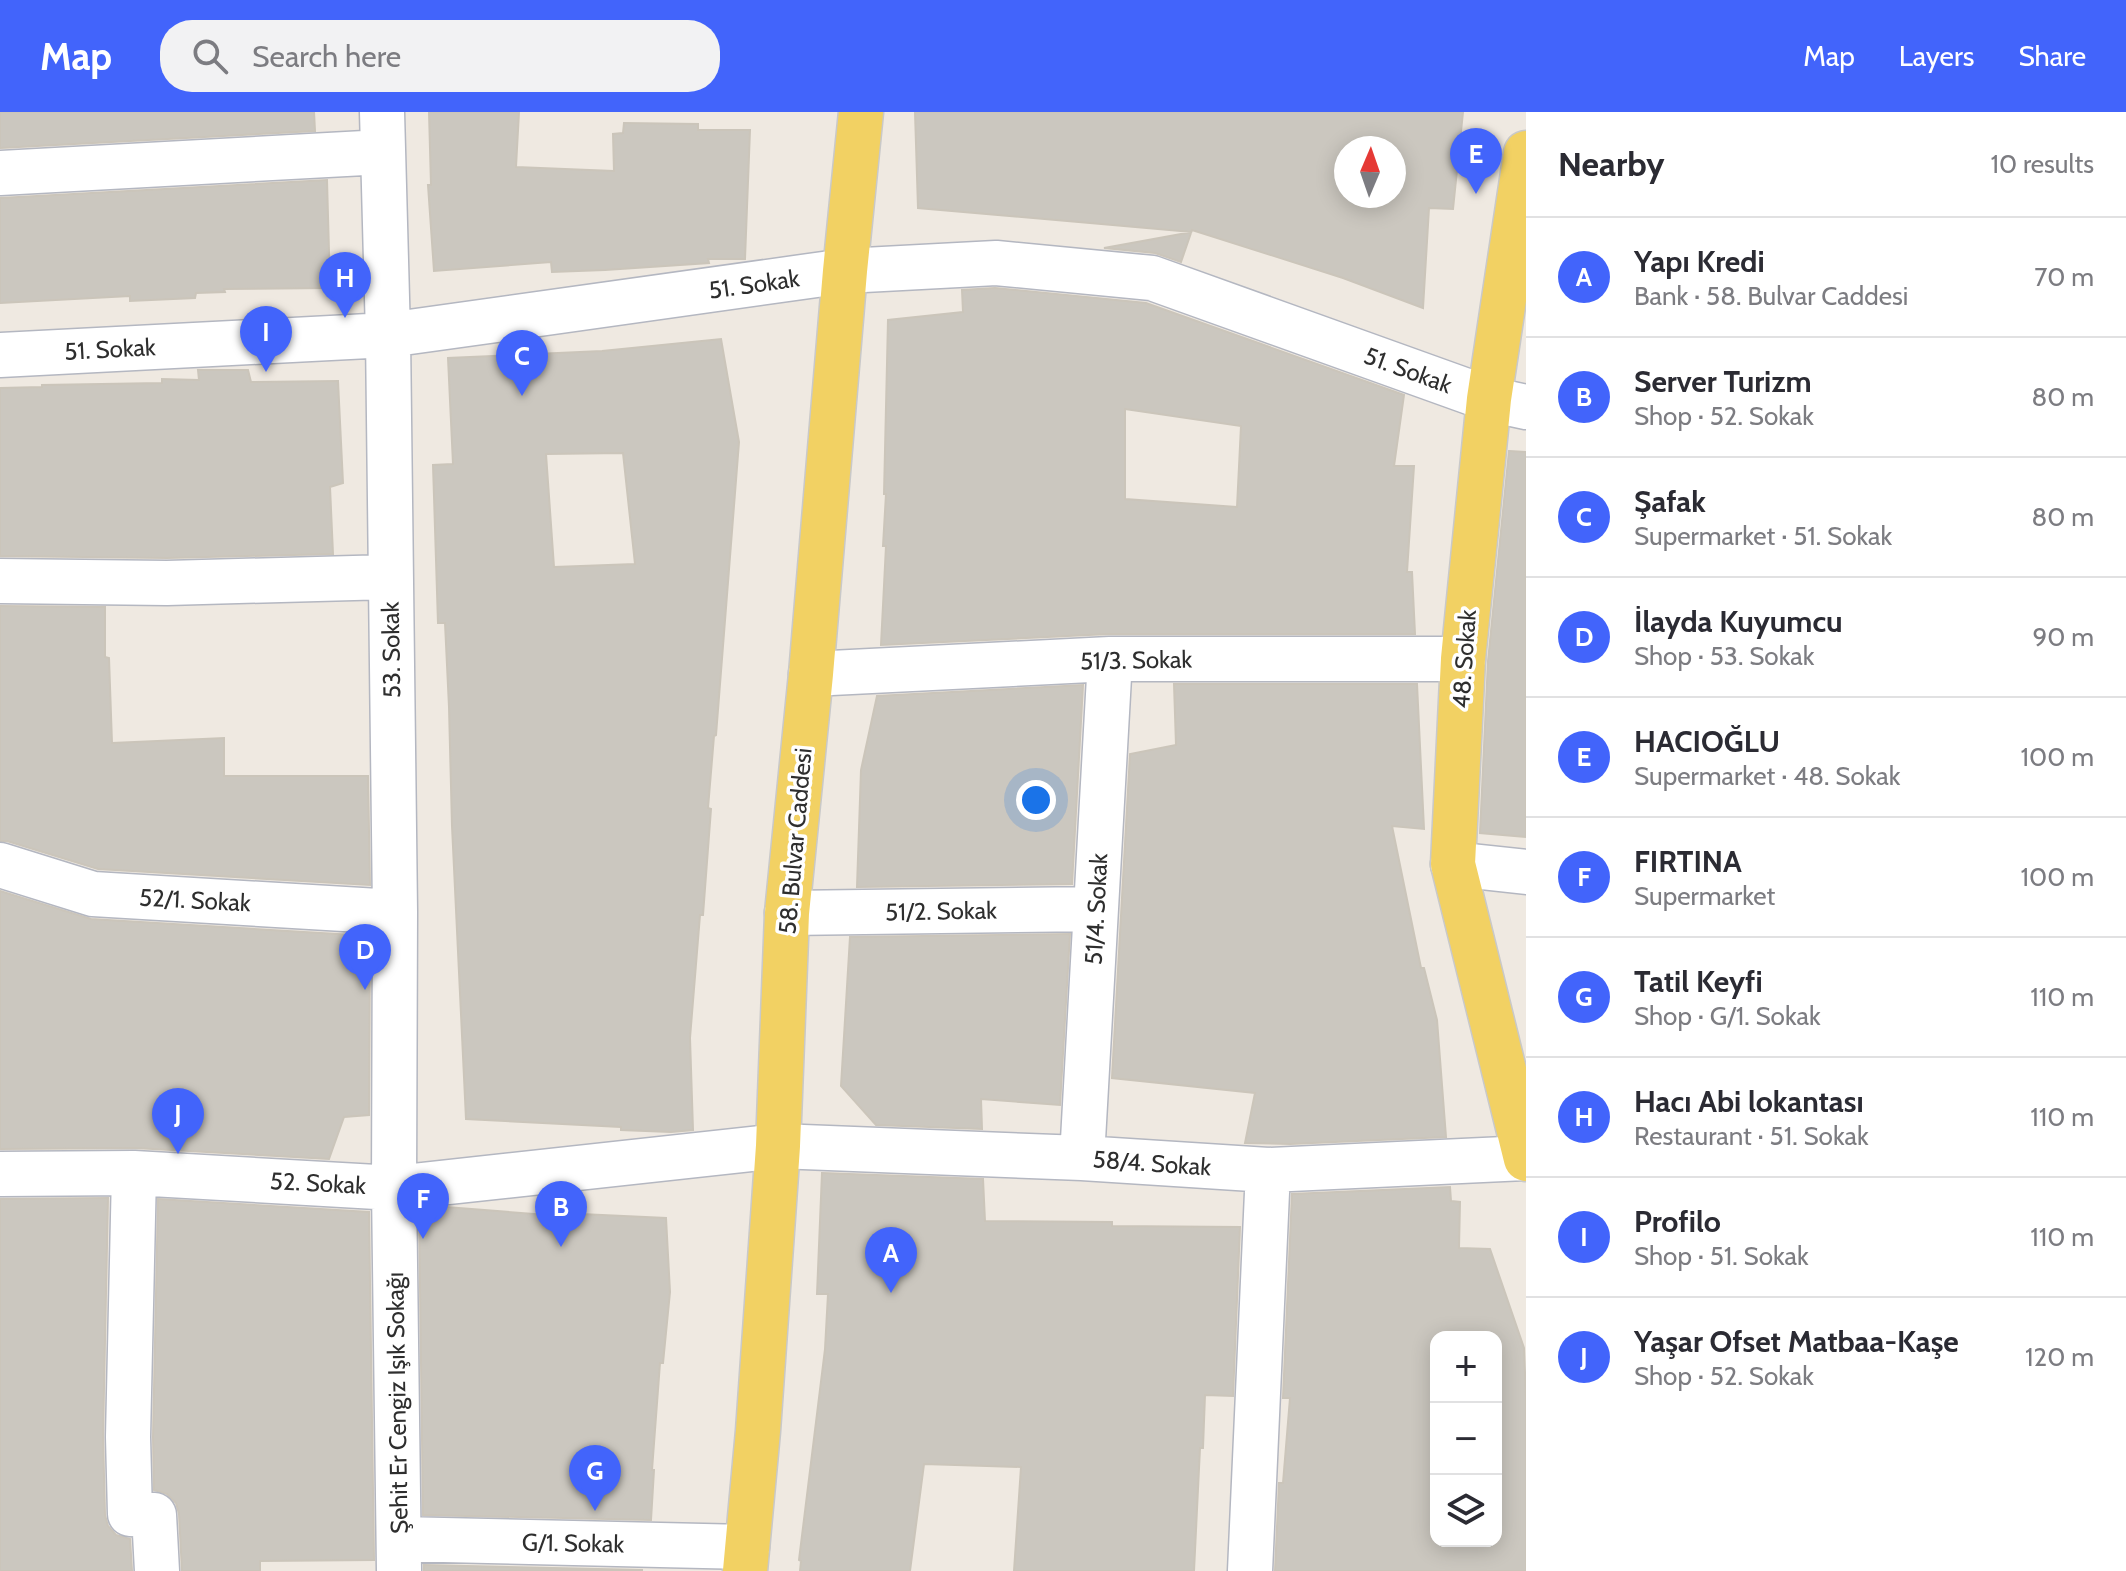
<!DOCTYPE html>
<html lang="en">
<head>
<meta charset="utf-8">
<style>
	:root { --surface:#fff; --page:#f2f2f3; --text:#2b2b33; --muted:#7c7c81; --line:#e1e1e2; --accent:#4264fb }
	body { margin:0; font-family:Cabin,sans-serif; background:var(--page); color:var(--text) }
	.controls { position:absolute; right:24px; bottom:24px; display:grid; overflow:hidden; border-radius:16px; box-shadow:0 4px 20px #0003 }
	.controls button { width:72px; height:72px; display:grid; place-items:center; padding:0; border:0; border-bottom:2px solid var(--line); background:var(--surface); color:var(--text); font:40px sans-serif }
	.compass { position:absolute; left:1334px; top:24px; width:72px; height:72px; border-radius:50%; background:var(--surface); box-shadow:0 4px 20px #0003; rotate:2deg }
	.you { position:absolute; left:1036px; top:688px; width:28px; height:28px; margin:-20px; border:6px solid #fff; border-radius:50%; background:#1a73e8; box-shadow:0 0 0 12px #1a73e833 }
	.badge { display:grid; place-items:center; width:52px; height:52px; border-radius:50%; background:var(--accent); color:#fff; font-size:26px; font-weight:700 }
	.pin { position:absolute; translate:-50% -66px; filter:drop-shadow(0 2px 4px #0008) }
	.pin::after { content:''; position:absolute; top:42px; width:28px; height:24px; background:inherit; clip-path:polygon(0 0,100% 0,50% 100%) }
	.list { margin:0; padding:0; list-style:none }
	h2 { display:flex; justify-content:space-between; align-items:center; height:104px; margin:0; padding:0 32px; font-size:34px }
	h2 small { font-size:26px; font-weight:400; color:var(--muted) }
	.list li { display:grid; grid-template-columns:52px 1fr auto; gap:24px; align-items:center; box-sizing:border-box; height:120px; padding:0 32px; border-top:2px solid var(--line) }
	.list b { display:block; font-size:30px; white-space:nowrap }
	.list p { margin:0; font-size:26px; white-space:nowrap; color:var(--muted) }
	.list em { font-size:26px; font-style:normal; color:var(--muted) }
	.icon { flex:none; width:44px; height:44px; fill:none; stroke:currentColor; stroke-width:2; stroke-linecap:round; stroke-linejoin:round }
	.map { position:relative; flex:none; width:1526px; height:1459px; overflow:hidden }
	header { display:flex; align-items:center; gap:48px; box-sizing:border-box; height:112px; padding:0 40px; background:var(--accent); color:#fff }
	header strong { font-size:38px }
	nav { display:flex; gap:44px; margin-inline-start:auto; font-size:28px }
	.search { width:560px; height:72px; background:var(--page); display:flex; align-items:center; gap:20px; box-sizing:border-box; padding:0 28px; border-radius:32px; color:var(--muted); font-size:30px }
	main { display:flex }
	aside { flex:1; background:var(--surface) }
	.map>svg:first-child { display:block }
</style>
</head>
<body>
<header>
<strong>Map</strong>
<div class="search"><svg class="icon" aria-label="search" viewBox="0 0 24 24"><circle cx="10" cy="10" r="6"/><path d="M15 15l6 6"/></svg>Search here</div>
<nav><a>Map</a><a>Layers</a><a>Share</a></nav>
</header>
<main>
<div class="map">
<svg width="1526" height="1459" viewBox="0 0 1526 1459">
	<rect width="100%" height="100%" fill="#efe9e1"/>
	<path fill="#cbc7bf" stroke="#cbc5ba" stroke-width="2" fill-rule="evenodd" d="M 0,0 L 314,0 L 315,19 L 0,36 Z
		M 429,0 L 519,0 L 516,55 L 614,59 L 613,22 L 623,21 L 624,11 L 698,12 L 698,18 L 750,18 L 745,147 L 708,147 L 709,151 L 605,158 L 552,160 L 551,150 L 434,159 L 428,73 L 431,73 Z
		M 915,0 L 1463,0 L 1453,97 L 1429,96 L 1423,196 L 1343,166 L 1192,118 L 1181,150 L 1155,141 L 1104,136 L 1192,120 L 918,96 ZM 1346,36 L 1394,36 L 1394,84 L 1346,84 Z
		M 327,68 L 330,176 L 224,177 L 225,180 L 196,181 L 195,186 L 130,189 L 130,184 L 0,191 L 0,86 Z
		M 995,176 L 1146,191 L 1404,283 L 1394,354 L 1414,354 L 1407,460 L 1412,460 L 1415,522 L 1109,522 L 881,533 L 886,434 L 883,434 L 886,382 L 884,382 L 888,208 L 963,200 L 962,178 ZM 1125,297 L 1241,314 L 1237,395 L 1125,387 Z
		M 721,227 L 739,330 L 716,623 L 714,624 L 708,696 L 711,697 L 703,803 L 700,803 L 690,926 L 693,1018 L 671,1020 L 621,1018 L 621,1015 L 466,1007 L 452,714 L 449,595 L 445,511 L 438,511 L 433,353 L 453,352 L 448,246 L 602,239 ZM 623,341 L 635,452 L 554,455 L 546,342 Z
		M 198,258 L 248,258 L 251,270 L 338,269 L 343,371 L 330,375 L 333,442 L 167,446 L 0,444 L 0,276 L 42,275 L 42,273 L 162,271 L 162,267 L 199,268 Z
		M 1509,339 L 1526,340 L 1526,725 L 1480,721 L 1488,549 Z
		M 0,494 L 105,495 L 105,545 L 109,546 L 112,631 L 224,626 L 224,664 L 368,664 L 370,773 L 98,757 L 7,729 L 0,729 Z
		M 1174,572 L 1417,572 L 1424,717 L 1392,714 L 1421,856 L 1424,856 L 1437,908 L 1446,1025 L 1290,1032 L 1245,1031 L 1255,981 L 1112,966 L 1130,642 L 1176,633 Z
		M 1083,573 L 1072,772 L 857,775 L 861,658 L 877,584 Z
		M 0,779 L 91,807 L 370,824 L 369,1003 L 344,1005 L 329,1047 L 135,1036 L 0,1037 Z
		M 1070,822 L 1060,993 L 981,987 L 982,1017 L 876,1013 L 841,974 L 850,825 Z
		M 822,1061 L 983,1067 L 985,1109 L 1112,1110 L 1112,1114 L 1240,1115 L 1233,1284 L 1205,1283 L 1203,1336 L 1200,1336 L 1194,1459 L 1014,1459 L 1021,1355 L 924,1352 L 910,1459 L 800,1459 L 801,1449 L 799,1448 L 825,1237 L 828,1182 L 817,1182 Z
		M 1450,1075 L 1451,1089 L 1460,1090 L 1459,1136 L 1490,1137 L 1524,1236 L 1526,1285 L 1526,1459 L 1275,1459 L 1279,1371 L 1283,1371 L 1290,1286 L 1283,1286 L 1292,1082 ZM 1436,1225 L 1496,1225 L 1496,1429 L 1436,1429 Z
		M 108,1086 L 103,1324 L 105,1403 L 108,1414 L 116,1423 L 130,1427 L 132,1459 L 0,1459 L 0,1087 Z
		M 158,1087 L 369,1100 L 374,1448 L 260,1449 L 260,1459 L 182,1459 L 179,1402 L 176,1391 L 167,1382 L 154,1378 L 153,1325 Z
		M 446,1095 L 560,1104 L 560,1101 L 666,1106 L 670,1180 L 663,1251 L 660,1251 L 652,1358 L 654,1358 L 651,1408 L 423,1403 L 419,1098 Z
		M 424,1453 L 643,1458 L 424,1459 Z"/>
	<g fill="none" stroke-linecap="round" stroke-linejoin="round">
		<g stroke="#b4b7c1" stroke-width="47">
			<path id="minor" d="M 382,0 L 388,223 L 395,800 L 394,1076 L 399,1459
				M 0,61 L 383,40
				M 0,243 L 388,223 L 845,159 L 996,151 L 1152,166 L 1489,287 L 1526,295
				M 0,469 L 167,471 L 390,465
				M 811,562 L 1110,547 L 1463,547
				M 1453,752 L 1526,760
				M 0,753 L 93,782 L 395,800
				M 787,801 L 1096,797
				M 1082,1046 L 1110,547
				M 134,1061 L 128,1325 L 130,1402 L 154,1403 L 157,1459
				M 0,1062 L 134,1061 L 394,1076 L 778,1034 L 1082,1046 L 1268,1058 L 1526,1046
				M 399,1427 L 747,1435
				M 1250,1459 L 1268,1058"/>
		</g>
		<g stroke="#c9c9c9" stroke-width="47">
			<path id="major" d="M 1526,41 L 1489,287 L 1463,547 L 1453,752 L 1526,1047
				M 745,1459 L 758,1319 L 778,1034 L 787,801 L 811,562 L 845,159 L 861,0"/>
		</g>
		<use href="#minor" stroke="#fff" stroke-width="44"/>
		<use href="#major" stroke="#f2d163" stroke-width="44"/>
	</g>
	<g text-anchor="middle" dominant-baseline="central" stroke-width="7" stroke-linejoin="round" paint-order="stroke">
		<g font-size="24" fill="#2e2e2e" stroke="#fff">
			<text transform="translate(754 172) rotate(-8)">51. Sokak</text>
			<text transform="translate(110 237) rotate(-3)">51. Sokak</text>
			<text transform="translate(1408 258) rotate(20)">51. Sokak</text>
			<text transform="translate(391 538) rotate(-91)">53. Sokak</text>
			<text transform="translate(1464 547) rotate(-86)">48. Sokak</text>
			<text transform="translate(1136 548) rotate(-1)">51/3. Sokak</text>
			<text transform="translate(795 729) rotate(-85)">58. Bulvar Caddesi</text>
			<text transform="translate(195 788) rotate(3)">52/1. Sokak</text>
			<text transform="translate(1096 797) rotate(-87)">51/4. Sokak</text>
			<text transform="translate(941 799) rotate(-1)">51/2. Sokak</text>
			<text transform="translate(1152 1051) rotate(4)">58/4. Sokak</text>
			<text transform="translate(318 1071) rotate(3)">52. Sokak</text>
			<text transform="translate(397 1291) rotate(-91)">Şehit Er Cengiz Işık Sokağı</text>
			<text transform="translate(573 1431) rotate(1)">G/1. Sokak</text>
		</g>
	</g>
</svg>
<div class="controls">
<button>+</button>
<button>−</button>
<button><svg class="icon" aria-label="layers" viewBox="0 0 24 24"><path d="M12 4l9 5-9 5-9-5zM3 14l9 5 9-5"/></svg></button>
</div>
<svg class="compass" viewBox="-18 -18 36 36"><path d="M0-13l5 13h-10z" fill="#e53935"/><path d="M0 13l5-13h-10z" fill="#7c7c81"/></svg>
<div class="you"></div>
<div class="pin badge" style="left:891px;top:1181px">A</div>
<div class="pin badge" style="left:561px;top:1135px">B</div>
<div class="pin badge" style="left:522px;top:284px">C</div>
<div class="pin badge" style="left:365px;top:878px">D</div>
<div class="pin badge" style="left:1476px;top:82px">E</div>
<div class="pin badge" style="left:423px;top:1127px">F</div>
<div class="pin badge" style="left:595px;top:1399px">G</div>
<div class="pin badge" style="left:345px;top:206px">H</div>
<div class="pin badge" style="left:266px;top:260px">I</div>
<div class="pin badge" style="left:178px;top:1042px">J</div>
</div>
<aside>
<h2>Nearby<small>10 results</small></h2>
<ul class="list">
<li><span class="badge">A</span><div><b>Yapı Kredi</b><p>Bank · 58. Bulvar Caddesi</p></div><em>70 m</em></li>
<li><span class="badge">B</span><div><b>Server Turizm</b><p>Shop · 52. Sokak</p></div><em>80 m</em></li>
<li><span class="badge">C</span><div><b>Şafak</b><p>Supermarket · 51. Sokak</p></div><em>80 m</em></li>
<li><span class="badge">D</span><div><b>İlayda Kuyumcu</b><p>Shop · 53. Sokak</p></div><em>90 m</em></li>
<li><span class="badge">E</span><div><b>HACIOĞLU</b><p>Supermarket · 48. Sokak</p></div><em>100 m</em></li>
<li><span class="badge">F</span><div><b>FIRTINA</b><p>Supermarket</p></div><em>100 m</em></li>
<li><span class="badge">G</span><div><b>Tatil Keyfi</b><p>Shop · G/1. Sokak</p></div><em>110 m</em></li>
<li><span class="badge">H</span><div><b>Hacı Abi lokantası</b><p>Restaurant · 51. Sokak</p></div><em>110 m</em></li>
<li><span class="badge">I</span><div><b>Profilo</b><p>Shop · 51. Sokak</p></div><em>110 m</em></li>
<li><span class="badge">J</span><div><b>Yaşar Ofset Matbaa-Kaşe</b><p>Shop · 52. Sokak</p></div><em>120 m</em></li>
</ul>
</aside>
</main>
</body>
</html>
